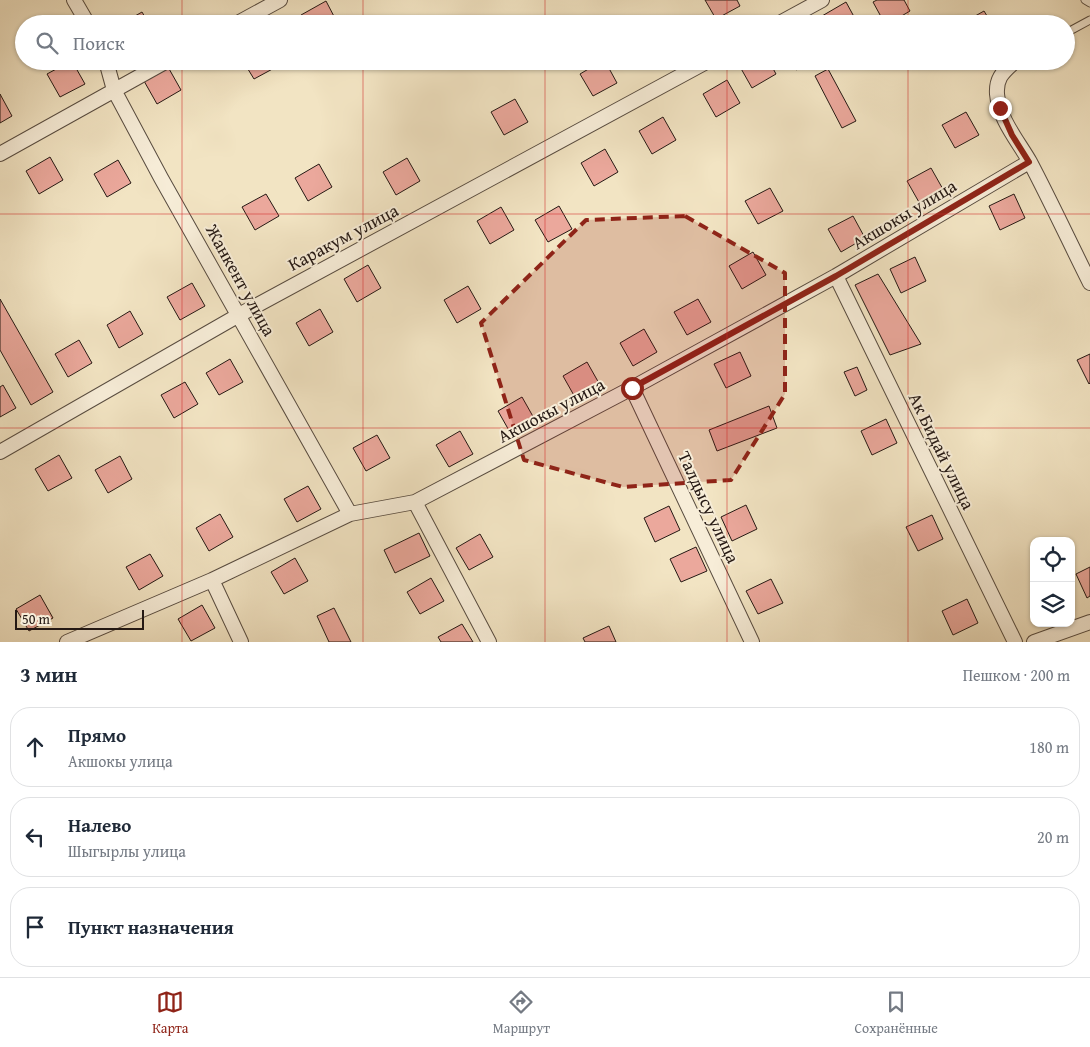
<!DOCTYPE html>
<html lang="ru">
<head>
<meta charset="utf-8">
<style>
	:root { --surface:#fff; --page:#f2f2f3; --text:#1f2937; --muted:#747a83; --line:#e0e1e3; --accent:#8f2418 }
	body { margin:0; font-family:"Gentium Book Plus",serif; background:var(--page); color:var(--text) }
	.controls { position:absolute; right:15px; bottom:15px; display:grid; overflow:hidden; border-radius:10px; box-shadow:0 1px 4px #0004 }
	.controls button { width:45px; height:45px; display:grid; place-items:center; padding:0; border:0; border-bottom:1px solid var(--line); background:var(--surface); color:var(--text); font:25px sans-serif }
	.scale { position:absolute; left:15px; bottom:12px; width:129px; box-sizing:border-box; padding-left:5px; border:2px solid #251914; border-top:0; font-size:14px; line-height:18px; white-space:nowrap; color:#251914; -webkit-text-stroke:4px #f7edd8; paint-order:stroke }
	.stop { position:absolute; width:15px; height:15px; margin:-11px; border:4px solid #8f2418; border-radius:50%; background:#fff }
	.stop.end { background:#8f2418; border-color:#fff; box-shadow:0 1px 5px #0008 }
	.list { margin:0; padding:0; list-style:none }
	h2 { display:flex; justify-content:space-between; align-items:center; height:65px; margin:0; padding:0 20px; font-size:21px }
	h2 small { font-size:16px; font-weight:400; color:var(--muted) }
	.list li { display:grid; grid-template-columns:32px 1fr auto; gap:15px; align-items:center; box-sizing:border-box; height:80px; margin:0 10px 10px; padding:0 10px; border:1px solid var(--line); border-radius:20px }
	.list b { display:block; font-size:19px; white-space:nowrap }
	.list p { margin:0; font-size:16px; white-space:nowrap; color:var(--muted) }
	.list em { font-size:16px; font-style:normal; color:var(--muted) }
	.icon { flex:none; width:28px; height:28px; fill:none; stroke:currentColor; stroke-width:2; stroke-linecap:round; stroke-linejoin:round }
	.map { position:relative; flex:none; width:1090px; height:642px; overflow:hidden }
	.search { position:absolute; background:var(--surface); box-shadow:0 1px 4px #0004; left:15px; right:15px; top:15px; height:55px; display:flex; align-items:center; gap:12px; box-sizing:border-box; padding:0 18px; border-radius:28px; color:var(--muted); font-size:19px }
	.sheet { height:335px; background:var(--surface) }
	nav { display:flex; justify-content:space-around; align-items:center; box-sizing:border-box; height:70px; border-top:1px solid var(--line); background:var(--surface); font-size:14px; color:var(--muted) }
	nav a { display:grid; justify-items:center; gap:2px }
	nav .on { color:var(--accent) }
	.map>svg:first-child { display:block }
</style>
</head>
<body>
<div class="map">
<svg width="1090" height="642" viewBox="0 0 1090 642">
	<rect width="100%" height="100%" fill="#f2e4c3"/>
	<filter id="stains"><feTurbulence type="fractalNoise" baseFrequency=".004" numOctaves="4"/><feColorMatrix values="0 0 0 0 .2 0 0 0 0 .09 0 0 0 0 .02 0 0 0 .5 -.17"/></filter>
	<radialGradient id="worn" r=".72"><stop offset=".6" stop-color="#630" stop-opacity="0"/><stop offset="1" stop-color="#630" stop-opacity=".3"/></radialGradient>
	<path fill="#eba89c" stroke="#251914" d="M 705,0 L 737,0 L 740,6 L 716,19 Z
		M 877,0 L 904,0 L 910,11 L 888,24 L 885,24 L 873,2 Z
		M 326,1 L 338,24 L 307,24 L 301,15 Z
		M 846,2 L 858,24 L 827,24 L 822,16 Z
		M 984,11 L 992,24 L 961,24 Z
		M 142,12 L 149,24 L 121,24 Z
		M 71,61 L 72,61 L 85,84 L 60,97 L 47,74 Z
		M 243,61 L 275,61 L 278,66 L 254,79 Z
		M 602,61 L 605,61 L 617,83 L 593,96 L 580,74 Z
		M 745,61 L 769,61 L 776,74 L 752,88 L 739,65 Z
		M 791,61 L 810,61 L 810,62 L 796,70 Z
		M 168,67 L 181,90 L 157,104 L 144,81 Z
		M 828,69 L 856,121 L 842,128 L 815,76 Z
		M 727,80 L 740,103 L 716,117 L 703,94 Z
		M 0,94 L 12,116 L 0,123 Z
		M 515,99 L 528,122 L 504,135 L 491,112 Z
		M 966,112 L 979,135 L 955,148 L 942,125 Z
		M 663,117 L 676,140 L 652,154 L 639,131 Z
		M 605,149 L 618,172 L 594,186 L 581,163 Z
		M 50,157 L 63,180 L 39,194 L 26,171 Z
		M 407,158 L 420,181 L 396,195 L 383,172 Z
		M 118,160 L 131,183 L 107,197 L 94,174 Z
		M 319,164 L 332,187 L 308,201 L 295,178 Z
		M 931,168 L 944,191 L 920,204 L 907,181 Z
		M 770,188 L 783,211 L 758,224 L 745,201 Z
		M 266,194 L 279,216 L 255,230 L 242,207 Z
		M 1014,194 L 1025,218 L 1000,230 L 989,206 Z
		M 559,206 L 572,229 L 548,242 L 535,220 Z
		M 501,207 L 514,230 L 490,244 L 477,221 Z
		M 853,216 L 865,238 L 841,252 L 828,229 Z
		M 753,252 L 766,275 L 742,289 L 729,266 Z
		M 915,257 L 926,281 L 901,293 L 890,269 Z
		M 368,265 L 381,288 L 357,302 L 344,279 Z
		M 878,274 L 921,344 L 890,355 L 855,285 Z
		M 192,283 L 205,306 L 180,320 L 167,297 Z
		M 468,286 L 481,309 L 457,323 L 444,300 Z
		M 0,299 L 53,392 L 31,405 L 0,350 Z
		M 698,299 L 711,322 L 687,335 L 674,312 Z
		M 320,309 L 333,332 L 309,346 L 296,323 Z
		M 130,311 L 143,334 L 119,348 L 107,325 Z
		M 644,329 L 657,352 L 633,366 L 620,343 Z
		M 79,340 L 92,363 L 68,377 L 55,354 Z
		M 740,352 L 751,376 L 726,388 L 714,364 Z
		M 1090,354 L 1090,383 L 1089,384 L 1077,360 Z
		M 230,359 L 243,382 L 219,395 L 206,373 Z
		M 587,362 L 600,385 L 576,399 L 563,376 Z
		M 857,367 L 867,390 L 855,396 L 844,372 Z
		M 185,382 L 198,404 L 174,418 L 161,395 Z
		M 3,385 L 16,408 L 0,417 L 0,387 Z
		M 522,397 L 535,420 L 511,434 L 498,411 Z
		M 769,406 L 777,428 L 717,451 L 709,430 Z
		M 886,419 L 897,443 L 872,455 L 861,431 Z
		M 460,431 L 473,454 L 449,467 L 436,445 Z
		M 377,435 L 390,458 L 366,471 L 353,448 Z
		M 59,455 L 72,478 L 48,491 L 35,469 Z
		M 120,456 L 132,479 L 108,493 L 95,470 Z
		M 308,486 L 321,509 L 297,522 L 284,499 Z
		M 746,505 L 757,529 L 732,541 L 721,517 Z
		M 669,506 L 680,530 L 655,542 L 644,518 Z
		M 220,514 L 233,537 L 209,551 L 196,528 Z
		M 932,515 L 943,539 L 918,551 L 906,527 Z
		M 419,533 L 430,556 L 395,573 L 384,550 Z
		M 480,534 L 493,557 L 469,570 L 456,548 Z
		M 696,547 L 707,571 L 681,582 L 670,559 Z
		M 150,554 L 163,576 L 139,590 L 126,567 Z
		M 295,558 L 308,581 L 284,594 L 271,572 Z
		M 1090,567 L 1090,596 L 1087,598 L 1076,574 Z
		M 431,578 L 444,601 L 420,614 L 407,592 Z
		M 771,579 L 783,603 L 758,614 L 746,591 Z
		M 40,595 L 53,618 L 29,631 L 16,609 Z
		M 967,599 L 978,623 L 953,635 L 942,611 Z
		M 202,605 L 215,628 L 191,641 L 178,619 Z
		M 334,608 L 351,642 L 329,642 L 317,616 Z
		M 462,624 L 473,642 L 441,642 L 438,637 Z
		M 609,626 L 616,642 L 585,642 L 583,638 Z"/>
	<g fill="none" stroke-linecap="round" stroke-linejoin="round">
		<g stroke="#584c40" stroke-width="9">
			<path id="lane" d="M 1085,0 L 1090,3
				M 1066,33 L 1090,20"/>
		</g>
		<g stroke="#584c40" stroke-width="16">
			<path id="street" d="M 74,0 L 88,24
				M 236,24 L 280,0
				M 778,24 L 822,0
				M 106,61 L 114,90 L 161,178 L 350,514
				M 1012,64 C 1002,73 996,79 997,94 C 999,119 1018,141 1030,162 C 1051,202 1070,243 1090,283
				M 0,154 L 167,61
				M 836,276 L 1015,642
				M 632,388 L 752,642
				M 0,452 L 239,315 L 708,61
				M 415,502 L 489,642
				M 212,580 L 241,642
				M 67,642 L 212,580 L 350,514 L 415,502 L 632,388 L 836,276 L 1029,162
				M 1034,642 L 1090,622"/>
		</g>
		<use href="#lane" stroke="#f7edd8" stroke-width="7"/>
		<use href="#street" stroke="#f7edd8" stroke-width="14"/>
	</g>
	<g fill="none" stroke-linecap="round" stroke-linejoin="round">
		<path stroke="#8f2418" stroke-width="6" d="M 632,388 L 836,276 L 1029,162 L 1012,135 L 1000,108"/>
	</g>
	<path fill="#8f2418" fill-opacity="0.2" stroke="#8f2418" stroke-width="4" stroke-dasharray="10 6" stroke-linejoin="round" d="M 685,216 L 785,273 L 785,394 L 731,480 L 623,487 L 524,460 L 481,323 L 586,220 Z"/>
	<path fill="none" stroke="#d62828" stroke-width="1" stroke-opacity="0.55" d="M 182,0 L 182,24M 363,0 L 363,24M 545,0 L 545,24M 727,0 L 727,24M 908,0 L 908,24M 182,61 L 182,642M 363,61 L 363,642M 545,61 L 545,642M 727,61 L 727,642M 908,61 L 908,642M 0,214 L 1090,214M 0,428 L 1090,428"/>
	<g text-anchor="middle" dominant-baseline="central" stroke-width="4" stroke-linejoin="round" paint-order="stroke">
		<g font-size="18" fill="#251914" stroke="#f7edd8">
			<text transform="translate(904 214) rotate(-31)">Акшокы улица</text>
			<text transform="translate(343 237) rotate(-28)">Каракум улица</text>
			<text transform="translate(241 280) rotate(61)">Жанкент улица</text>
			<text transform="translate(551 410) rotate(-28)">Акшокы улица</text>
			<text transform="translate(942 451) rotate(64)">Ак Бидай улица</text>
			<text transform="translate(709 507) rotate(65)">Талдысу улица</text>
		</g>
	</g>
	<rect width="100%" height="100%" filter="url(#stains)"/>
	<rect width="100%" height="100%" fill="url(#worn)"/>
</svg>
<div class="controls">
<button><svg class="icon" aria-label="locate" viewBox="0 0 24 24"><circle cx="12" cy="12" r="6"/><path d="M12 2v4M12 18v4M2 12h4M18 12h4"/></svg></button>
<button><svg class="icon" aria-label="layers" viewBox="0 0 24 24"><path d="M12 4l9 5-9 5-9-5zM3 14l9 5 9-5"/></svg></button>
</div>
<div class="scale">50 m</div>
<div class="stop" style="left:632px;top:388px"></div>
<div class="stop end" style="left:1000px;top:108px"></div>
<div class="search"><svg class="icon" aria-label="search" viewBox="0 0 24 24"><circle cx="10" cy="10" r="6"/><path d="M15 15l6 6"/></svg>Поиск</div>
</div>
<section class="sheet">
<h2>3 мин<small>Пешком · 200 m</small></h2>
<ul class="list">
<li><svg class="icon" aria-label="ahead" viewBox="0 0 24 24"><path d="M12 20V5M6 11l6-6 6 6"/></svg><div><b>Прямо</b><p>Акшокы улица</p></div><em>180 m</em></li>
<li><svg class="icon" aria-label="left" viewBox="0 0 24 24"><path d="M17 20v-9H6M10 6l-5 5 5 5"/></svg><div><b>Налево</b><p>Шыгырлы улица</p></div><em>20 m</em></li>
<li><svg class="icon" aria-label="arrive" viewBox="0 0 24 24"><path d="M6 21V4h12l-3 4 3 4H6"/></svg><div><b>Пункт назначения</b></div></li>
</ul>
</section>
<nav>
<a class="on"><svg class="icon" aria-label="map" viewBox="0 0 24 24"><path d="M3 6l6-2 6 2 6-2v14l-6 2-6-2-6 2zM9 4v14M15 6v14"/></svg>Карта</a>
<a><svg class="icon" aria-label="directions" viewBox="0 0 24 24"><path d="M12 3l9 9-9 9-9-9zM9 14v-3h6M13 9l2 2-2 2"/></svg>Маршрут</a>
<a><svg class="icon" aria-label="saved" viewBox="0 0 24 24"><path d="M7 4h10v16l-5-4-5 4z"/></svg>Сохранённые</a>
</nav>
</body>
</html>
